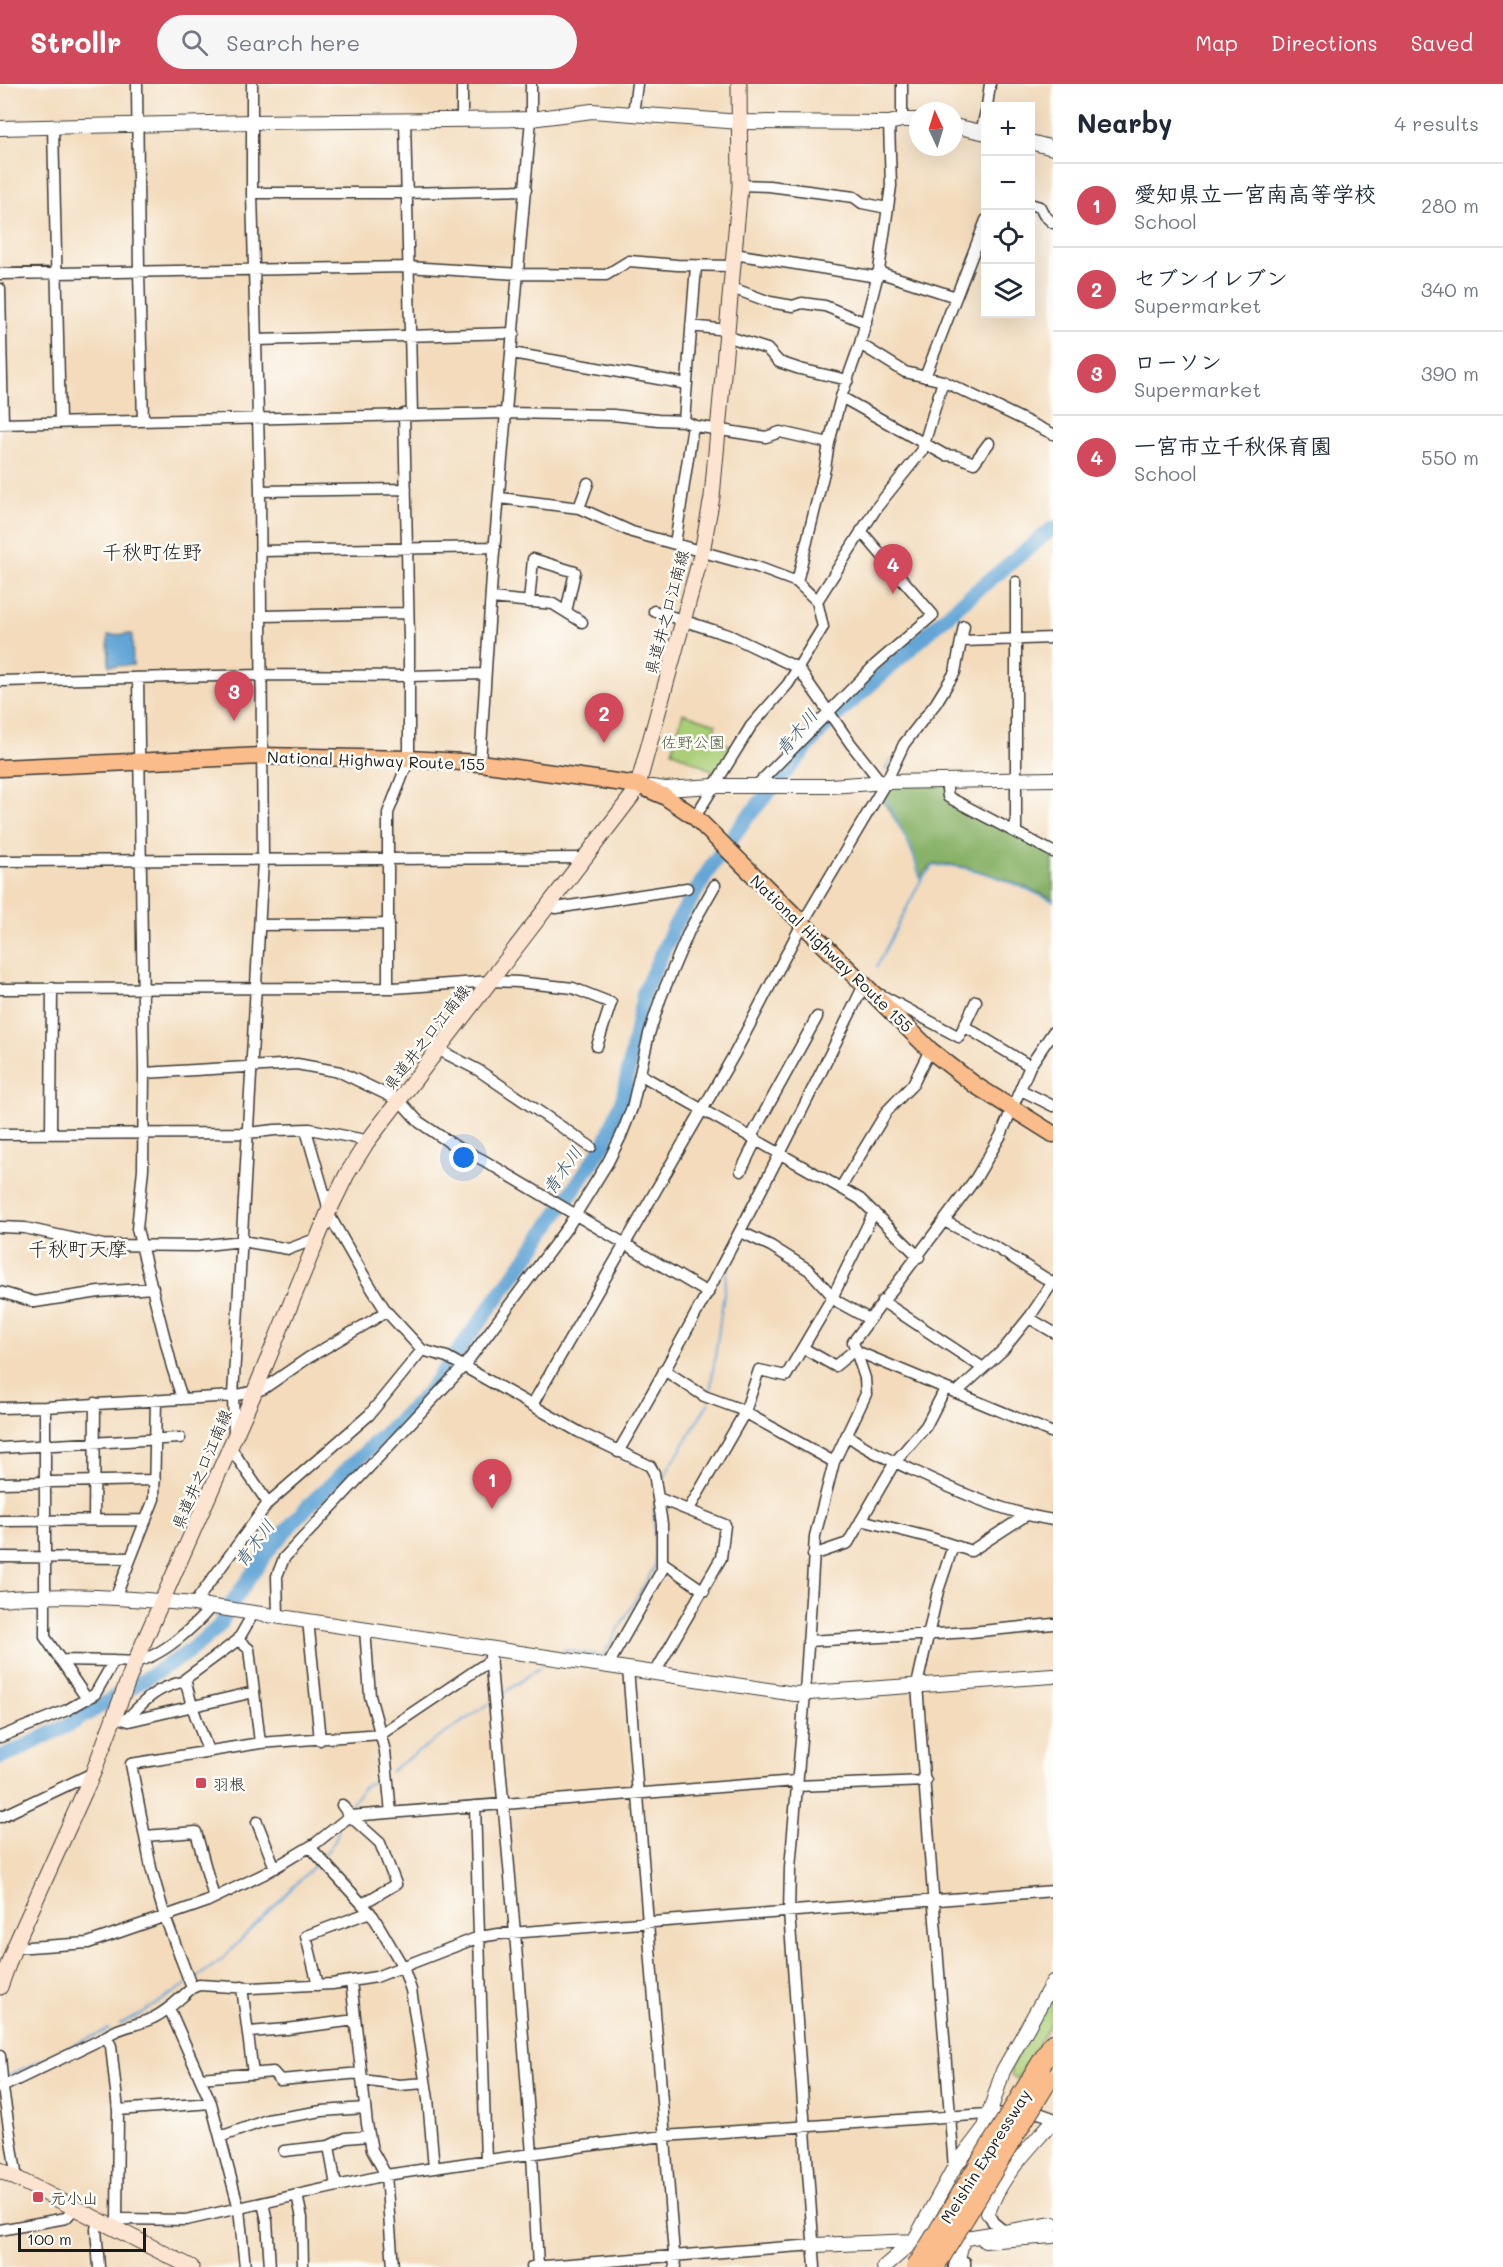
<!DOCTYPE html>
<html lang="en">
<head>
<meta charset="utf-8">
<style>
	:root { --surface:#fff; --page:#f6f6f7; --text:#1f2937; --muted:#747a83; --line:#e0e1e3; --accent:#d1495b }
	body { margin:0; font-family:Mali,"Klee One",sans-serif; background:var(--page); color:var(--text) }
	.controls { position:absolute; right:18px; top:18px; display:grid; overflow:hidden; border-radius:0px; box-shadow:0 6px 24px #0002 }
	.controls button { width:54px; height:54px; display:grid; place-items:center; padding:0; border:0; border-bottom:2px solid var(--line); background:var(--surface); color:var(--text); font:30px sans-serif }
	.compass { position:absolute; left:909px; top:18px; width:54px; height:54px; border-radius:50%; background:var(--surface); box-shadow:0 6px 24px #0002; rotate:356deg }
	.scale { position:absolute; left:18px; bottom:15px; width:128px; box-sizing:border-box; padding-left:6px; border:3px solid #1c1c1c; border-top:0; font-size:16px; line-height:21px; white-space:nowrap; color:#1c1c1c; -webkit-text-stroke:4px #fdfcf7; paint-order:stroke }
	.you { position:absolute; left:464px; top:1074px; width:21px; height:21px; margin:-15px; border:4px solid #fff; border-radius:50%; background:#1a73e8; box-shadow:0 0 0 9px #1a73e833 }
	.badge { display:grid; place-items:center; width:39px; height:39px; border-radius:50%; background:var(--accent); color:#fff; font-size:20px; font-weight:700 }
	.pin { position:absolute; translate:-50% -50px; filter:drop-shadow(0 2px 3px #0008) }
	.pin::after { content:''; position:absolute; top:32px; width:21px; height:18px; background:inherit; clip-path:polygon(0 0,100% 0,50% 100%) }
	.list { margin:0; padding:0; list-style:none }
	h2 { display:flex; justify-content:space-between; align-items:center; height:78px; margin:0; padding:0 24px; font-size:26px }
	h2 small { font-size:20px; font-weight:400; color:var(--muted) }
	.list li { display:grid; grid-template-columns:39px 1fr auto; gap:18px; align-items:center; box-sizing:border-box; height:84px; padding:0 24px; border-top:2px solid var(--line) }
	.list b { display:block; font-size:22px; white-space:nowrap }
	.list p { margin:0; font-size:20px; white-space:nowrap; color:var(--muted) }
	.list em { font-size:20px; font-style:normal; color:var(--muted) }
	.icon { flex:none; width:33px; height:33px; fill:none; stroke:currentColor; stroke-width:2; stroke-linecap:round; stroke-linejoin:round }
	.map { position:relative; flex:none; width:1053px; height:2183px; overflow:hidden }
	header { display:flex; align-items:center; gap:36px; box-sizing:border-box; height:84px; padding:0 30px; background:var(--accent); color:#fff }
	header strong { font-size:28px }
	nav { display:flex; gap:33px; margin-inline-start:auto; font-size:21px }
	.search { width:420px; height:54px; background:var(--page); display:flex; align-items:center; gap:15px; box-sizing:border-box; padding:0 21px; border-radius:33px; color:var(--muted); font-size:22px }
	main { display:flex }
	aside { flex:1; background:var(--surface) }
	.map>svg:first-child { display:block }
</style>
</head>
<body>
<header>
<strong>Strollr</strong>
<div class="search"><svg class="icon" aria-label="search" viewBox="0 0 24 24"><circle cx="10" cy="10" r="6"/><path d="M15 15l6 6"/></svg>Search here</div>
<nav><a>Map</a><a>Directions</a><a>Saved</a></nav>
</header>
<main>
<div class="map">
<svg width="1053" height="2183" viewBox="0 0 1053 2183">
	<rect width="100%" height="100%" fill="#fdfcf7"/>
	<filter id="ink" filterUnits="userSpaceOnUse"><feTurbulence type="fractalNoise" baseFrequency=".0167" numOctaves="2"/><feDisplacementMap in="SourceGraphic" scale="12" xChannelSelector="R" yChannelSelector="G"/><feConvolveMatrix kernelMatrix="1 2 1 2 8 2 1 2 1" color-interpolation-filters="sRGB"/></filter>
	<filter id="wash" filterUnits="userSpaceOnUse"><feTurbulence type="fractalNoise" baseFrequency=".008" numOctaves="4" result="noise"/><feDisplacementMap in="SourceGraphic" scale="24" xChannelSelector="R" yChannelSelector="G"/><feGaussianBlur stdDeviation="1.35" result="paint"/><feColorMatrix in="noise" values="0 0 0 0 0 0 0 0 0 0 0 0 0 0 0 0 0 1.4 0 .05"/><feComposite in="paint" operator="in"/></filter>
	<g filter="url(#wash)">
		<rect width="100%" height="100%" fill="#f3dbbc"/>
		<path fill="#abcf78" stroke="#64764a" stroke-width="1.5" d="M 683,629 L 716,640 L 712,653 L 735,664 L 717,689 L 672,667 Z
			M 1053,1912 L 1053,1936 L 1017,1995 L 1011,1991 L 1010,1983 Z"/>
		<path fill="#88b268" stroke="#526742" stroke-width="1.5" d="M 946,697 L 948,713 L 1053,769 L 1053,815 C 1030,805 956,773 933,781 C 927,783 924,789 920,794 C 913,763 899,739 880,714 L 881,698 Z"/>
		<path fill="#62a5d6" stroke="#3f6079" stroke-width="1.5" d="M 132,550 L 133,581 L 109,582 L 108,551 Z"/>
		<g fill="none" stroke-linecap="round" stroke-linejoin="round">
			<path stroke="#62a5d6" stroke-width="2" d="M 1052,466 L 1053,467
				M 953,526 L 963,537
				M 885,686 L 891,676
				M 921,796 L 933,782 C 969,778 1020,802 1053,817
				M 877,882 L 921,796 L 912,766 L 884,712
				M 710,1309 L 727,1187 L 731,1176
				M 661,1398 L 709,1318
				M 561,1569 L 565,1566 L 603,1572 L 655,1482 L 654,1422
				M 497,1614 L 546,1579
				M 390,1687 L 490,1619
				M 348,1724 L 364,1703 L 383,1692
				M 324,1771 L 335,1757 L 339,1745
				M 192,1897 L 221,1876 L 318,1778
				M 120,1940 L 141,1930 L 187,1900
				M 5,1993 L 109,1945"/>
			<path stroke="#62a5d6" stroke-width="15" d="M 0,1673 L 20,1665 L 72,1639 L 184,1571 L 207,1553 L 220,1541 L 231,1520 L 271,1463 L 309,1421 L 426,1311 L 535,1162 L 605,1059 L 623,1014 L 644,908 L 674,843 L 714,778 L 745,736 L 827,640 L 959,521 L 1053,444"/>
		</g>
	</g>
	<g filter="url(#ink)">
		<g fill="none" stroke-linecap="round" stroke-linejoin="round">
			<g stroke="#3c3934" stroke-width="13">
				<path id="minor" d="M 137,0 L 139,188 L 143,337
					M 462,0 L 462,35
					M 902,0 L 902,36
					M 987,22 L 990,0
					M 633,30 L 637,0
					M 405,36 L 412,330
					M 53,43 L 60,338
					M 981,48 L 986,27
					M 740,101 L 769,102 L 854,113 L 862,119 L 887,124
					M 252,109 L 405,109 L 526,106
					M 1030,120 L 1040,123 L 1044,131 L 1053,139
					M 734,170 L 877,193
					M 878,188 L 956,213
					M 0,190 L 408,183 L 519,190 L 606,191 L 629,177 L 677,181 L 733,182
					M 732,204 L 770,218 L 793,222 L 802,219 L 825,222 L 866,239
					M 0,205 L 3,340
					M 691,242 L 727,246
					M 726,252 L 767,265 L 779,278 L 800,285 L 848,296
					M 256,256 L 514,249
					M 860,260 L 905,288 L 943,297 L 1053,350
					M 512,269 L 687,300
					M 925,293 L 986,136
					M 841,313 L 945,371 L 956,372 L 974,379 L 989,359
					M 684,337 L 696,182
					M 0,340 L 507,329 L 613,331 L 658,336 L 684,337 L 695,342 L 766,353 L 780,348 L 829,359
					M 260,407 L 406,405
					M 500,414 L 579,424 L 632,448 L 757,483 L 797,498 L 817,517 L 823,543 L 788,600 L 751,642 L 695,733
					M 579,424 L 588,399
					M 675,460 L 693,341
					M 261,467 L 495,463
					M 797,498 L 825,384 L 829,359 L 841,313 L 860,260 L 879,186 L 891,102 L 889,39
					M 491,514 L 553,520 L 582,538
					M 817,517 L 877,423 L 922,367 L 943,297
					M 529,518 L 533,475 L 575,488 L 566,528
					M 654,527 L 731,552 L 798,584 L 851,660 L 881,698
					M 262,532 L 408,529
					M 962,557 L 1053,554
					M 138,594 L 144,989 L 143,1085 L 137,1145 L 172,1283 L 182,1314
					M 0,597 L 261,591 L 409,592 L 485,590
					M 480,679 L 492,492 L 531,35 L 531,0
					M 946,697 L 948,713 L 1053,768
					M 756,702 L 875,581 L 933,531 L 861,447
					M 1016,748 L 1016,498
					M 0,777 L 585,774
					M 549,821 L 556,824 L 687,804
					M 260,841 L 389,840
					M 388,904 L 388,729 L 409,675 L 409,555 L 404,330
					M 0,905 L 393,904 L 492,897 L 518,898 L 573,904 L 611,919 L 597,962
					M 881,911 L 959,953 L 976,917
					M 964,942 L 1030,982
					M 439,966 L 478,986 L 591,1063
					M 144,989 L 297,980 L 340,988 L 400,1017 L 419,1038 L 455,1062 L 483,1076 L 708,1209
					M 641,991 L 860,1115 L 919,1173
					M 1021,1006 L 1053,1022
					M 306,1046 L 327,1119 L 328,1129 L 364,1192 L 386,1227 L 422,1266 L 447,1273 L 579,1348 L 650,1382 L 654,1389 L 662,1440 L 662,1486 L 608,1581
					M 0,1050 L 248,1049 L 275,1046 L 310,1045 L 365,1056 L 367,1058
					M 51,1050 L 52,904
					M 751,1053 L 817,933
					M 741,1087 L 756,1056
					M 841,1103 L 887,1027 L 913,1000 L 930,966
					M 944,1137 L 997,1164 L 1053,1199
					M 0,1143 L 25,1144 L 103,1161 L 197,1162 L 242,1157 L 289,1165 L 318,1154
					M 741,1148 L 771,1162 L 809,1186 L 838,1218 L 869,1235
					M 0,1208 L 35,1218 L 99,1208 L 153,1204
					M 882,1217 L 983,1284
					M 1029,1234 L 1053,1248
					M 803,1264 L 835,1282 L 856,1265
					M 856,1267 L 1053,1349
					M 664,1286 L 704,1312 L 737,1324 L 834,1378
					M 956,1309 L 1003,1266 L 1031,1231 L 1053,1198
					M 532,1321 L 735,969 L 802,840 L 886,698 L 904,660 L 936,619 L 955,588 L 964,542
					M 45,1323 L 45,1553 L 87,1615
					M 0,1324 L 45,1323 L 233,1312 L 263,1305 L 308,1274 L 373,1236 L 386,1227
					M 234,1349 L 233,1312 L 263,776 L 260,407 L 252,109 L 252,0
					M 847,1351 C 868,1367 889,1375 912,1386 C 959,1408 1002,1428 1053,1436
					M 230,1363 L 268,1419
					M 0,1364 L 180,1354
					M 618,1368 C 707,1216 787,1059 864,901 L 867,903
					M 0,1399 L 155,1396
					M 689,1425 L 745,1328 L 759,1286 L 786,1292 L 833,1212 L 874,1128
					M 94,1436 L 95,1319
					M 861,1436 L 928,1453 L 971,1467 L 1025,1432
					M 0,1437 L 146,1436
					M 953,1462 L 938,1507 L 917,1601 L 954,2084
					M 813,1471 L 848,1459 L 895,1378 L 926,1342 L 945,1305
					M 0,1473 L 131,1474
					M 662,1478 L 704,1507
					M 116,1512 L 154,1415 L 156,1316
					M 194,1520 L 268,1419 L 369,1331 L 422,1266
					M 278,1532 L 277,1492 L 284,1474 L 464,1282 L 569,1141 L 608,1078 L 621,1052 L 632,1024 L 649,950 L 661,913 L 689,847 L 715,801
					M 308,1536 L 320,1656
					M 365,1545 L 370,1612 L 385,1667 L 391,1729
					M 238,1556 L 254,1528
					M 808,1557 L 971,1548 L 1053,1540
					M 490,1572 L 515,1849 L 532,2070 L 538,2183
					M 60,1576 L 114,1577
					M 628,1584 L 675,2183
					M 656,1587 L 721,1474 L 725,1441 L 658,1414
					M 115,1633 L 129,1637 L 254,1608
					M 126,1636 C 148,1613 154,1605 185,1597
					M 0,1653 L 67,1626 L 95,1610 L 114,1577 C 121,1577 128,1578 134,1578 C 162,1573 194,1543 212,1522
					M 208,1667 L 192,1622 L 185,1595 L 238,1556 L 249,1565 L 260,1659
					M 796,1702 L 926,1697
					M 342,1721 L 350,1732 L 380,1759 L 396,1800 L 362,1820
					M 475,1722 L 486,2077
					M 0,1733 L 93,1689
					M 257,1738 L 275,1784
					M 145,1752 L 196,1748 L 214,1814
					M 310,1763 L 373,1832 L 403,1883 L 411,1906 L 428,2015 L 434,2084
					M 14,1864 L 88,1859 L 206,1818 L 264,1790 L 316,1759 L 350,1732 L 796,1697
					M 351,1897 L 367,2040 L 372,2066 L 386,2091 L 393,2183
					M 318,1901 L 306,1852 L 370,1828
					M 242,1903 L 253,1990
					M 192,1904 L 199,1901 L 251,1904 L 332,1900 L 376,1893 L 479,1853 L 499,1850 L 1053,1807
					M 169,1924 L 211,2019 L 239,2125 L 245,2183
					M 249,1948 L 287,1945 L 355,1936
					M 106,1952 L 111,1962 L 118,2026
					M 0,1972 L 3,2005 L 17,2095
					M 200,1994 L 273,1988 L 280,1996 L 361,1989
					M 362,1996 L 399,2001 L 425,1999
					M 0,2004 L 104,1954 C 119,1942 137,1942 153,1934 C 168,1927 179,1915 192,1904 L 165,1833 L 151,1784 L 131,1680 L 260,1659 L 381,1650 L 491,1576
					M 220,2053 L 267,2036 L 322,2027 L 365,2024
					M 329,2062 L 336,2102
					M 284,2067 L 329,2062 L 346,2054 L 369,2052
					M 297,2111 L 302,2134 L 303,2183
					M 263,2119 L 267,2137 L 270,2183
					M 988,2129 L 993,2138 L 1004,2147
					M 98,2136 L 96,2145 L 99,2183
					M 117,2138 L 118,2026 L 211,2019
					M 111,2142 L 123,2135 L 186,2136 L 386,2091 L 585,2062 L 664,2052 L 988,2030 L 1039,2029 L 1053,2034
					M 0,2146 L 66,2134 L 74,2125
					M 958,2175 L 965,2178 L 965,2183
					M 532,2183 L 814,2161
					M 815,2183 L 789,1828 L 790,1784 L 805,1609 L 815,1452 L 834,1378 L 866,1310 L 865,1294 L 853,1258 L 976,1094 L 1001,1051 L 1030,982 L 1053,948"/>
			</g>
			<g stroke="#3c3934" stroke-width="16">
				<path id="tertiary" d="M 954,42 L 986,49
					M 0,44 L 252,38 L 531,35 L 592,27 L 741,38 L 889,39 L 902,36 L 918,36
					M 1030,58 L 1053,64
					M 651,703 L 665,705 L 714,702 L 830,702 L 886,698 L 1053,695
					M 0,1515 C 65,1509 129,1514 194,1520 L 795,1610 L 1053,1592
					M 988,2129 C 1000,2092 1028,2066 1053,2037
					M 945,2155 L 966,2154 L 1053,2140
					M 985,2157 L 1053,2152
					M 814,2161 L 917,2157
					M 884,2183 L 914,2157 L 954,2084 L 985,2043 L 1003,1987 L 1053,1898
					M 956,2183 L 963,2154"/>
			</g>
			<g stroke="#3c3934" stroke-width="17">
				<path id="secondary" d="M 0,1903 L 14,1864 L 93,1689 L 135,1578 L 254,1309 L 328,1129 L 347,1090 L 367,1058 L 632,712 L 638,701 L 702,468 L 712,413 L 740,103 L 739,0
					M 0,2086 L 191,2183"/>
			</g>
			<g stroke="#3c3934" stroke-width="19">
				<path id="trunk" d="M 0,684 L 262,672 L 409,675 L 480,679 L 638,701 L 664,712 L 695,733 L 930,966 L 975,1001 L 1053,1050"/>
			</g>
			<g stroke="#3c3934" stroke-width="22">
				<path id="motorway" d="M 1032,1995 L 1053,1960"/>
			</g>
			<use href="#minor" stroke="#fff" stroke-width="10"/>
			<use href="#tertiary" stroke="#fff" stroke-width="14"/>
			<use href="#secondary" stroke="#fde4d0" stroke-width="15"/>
			<use href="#trunk" stroke="#f9bc8a" stroke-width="16"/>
			<use href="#motorway" stroke="#f9bc8a" stroke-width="20"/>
			<g stroke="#3c3934" stroke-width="22" stroke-linecap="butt">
				<path id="motorway-bridge" d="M 917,2183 L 1032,1995
					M 934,2183 L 1048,1995"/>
			</g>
			<use href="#motorway-bridge" stroke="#f9bc8a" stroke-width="20"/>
		</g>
	</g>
	<g fill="#d1495b" stroke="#fdfcf7" stroke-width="2">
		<rect x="195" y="1693" width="12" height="12" rx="3"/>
		<rect x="32" y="2107" width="12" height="12" rx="3"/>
	</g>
	<g text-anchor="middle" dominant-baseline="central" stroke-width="5" stroke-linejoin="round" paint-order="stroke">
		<g font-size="16" fill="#1c1c1c" stroke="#fdfcf7">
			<text transform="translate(666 528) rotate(-75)">県道井之口江南線</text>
			<text transform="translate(376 676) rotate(2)">National Highway Route 155</text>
			<text transform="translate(832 869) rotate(44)">National Highway Route 155</text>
			<text transform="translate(426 953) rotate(-52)">県道井之口江南線</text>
			<text transform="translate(201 1385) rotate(-67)">県道井之口江南線</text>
			<text transform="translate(985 2072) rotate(-58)">Meishin Expressway</text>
		</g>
		<g font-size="16" fill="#4e5b3c" stroke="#fdfcf7">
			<text x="693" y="657">佐野公園</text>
		</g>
		<g font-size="16" fill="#1c1c1c" stroke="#fdfcf7" text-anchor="start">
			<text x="213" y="1699">羽根</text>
			<text x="50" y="2113">元小山</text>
		</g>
		<g font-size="18" font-style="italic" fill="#3c5a70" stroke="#fdfcf7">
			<text transform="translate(796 648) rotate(-50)">青木川</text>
			<text transform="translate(562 1086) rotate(-55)">青木川</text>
			<text transform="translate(254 1459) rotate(-53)">青木川</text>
		</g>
		<g font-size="20" fill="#1c1c1c" stroke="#fdfcf7">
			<text x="152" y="467">千秋町佐野</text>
			<text x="78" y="1164">千秋町天摩</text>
		</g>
	</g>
</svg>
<div class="controls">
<button>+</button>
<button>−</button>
<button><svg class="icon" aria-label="locate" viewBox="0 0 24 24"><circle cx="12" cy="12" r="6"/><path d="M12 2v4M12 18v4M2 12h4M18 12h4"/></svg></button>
<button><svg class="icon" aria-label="layers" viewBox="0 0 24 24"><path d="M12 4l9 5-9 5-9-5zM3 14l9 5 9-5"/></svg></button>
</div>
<svg class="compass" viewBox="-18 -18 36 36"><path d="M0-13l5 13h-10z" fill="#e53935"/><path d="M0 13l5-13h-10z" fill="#747a83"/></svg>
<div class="scale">100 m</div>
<div class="you"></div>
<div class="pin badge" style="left:492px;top:1425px">1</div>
<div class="pin badge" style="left:604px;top:659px">2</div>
<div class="pin badge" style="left:234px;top:637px">3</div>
<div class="pin badge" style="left:893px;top:510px">4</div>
</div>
<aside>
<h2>Nearby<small>4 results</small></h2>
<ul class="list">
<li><span class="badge">1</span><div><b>愛知県立一宮南高等学校</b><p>School</p></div><em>280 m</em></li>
<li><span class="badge">2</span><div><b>セブンイレブン</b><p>Supermarket</p></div><em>340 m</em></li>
<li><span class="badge">3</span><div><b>ローソン</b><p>Supermarket</p></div><em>390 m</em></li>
<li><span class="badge">4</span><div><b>一宮市立千秋保育園</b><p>School</p></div><em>550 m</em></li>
</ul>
</aside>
</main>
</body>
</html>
